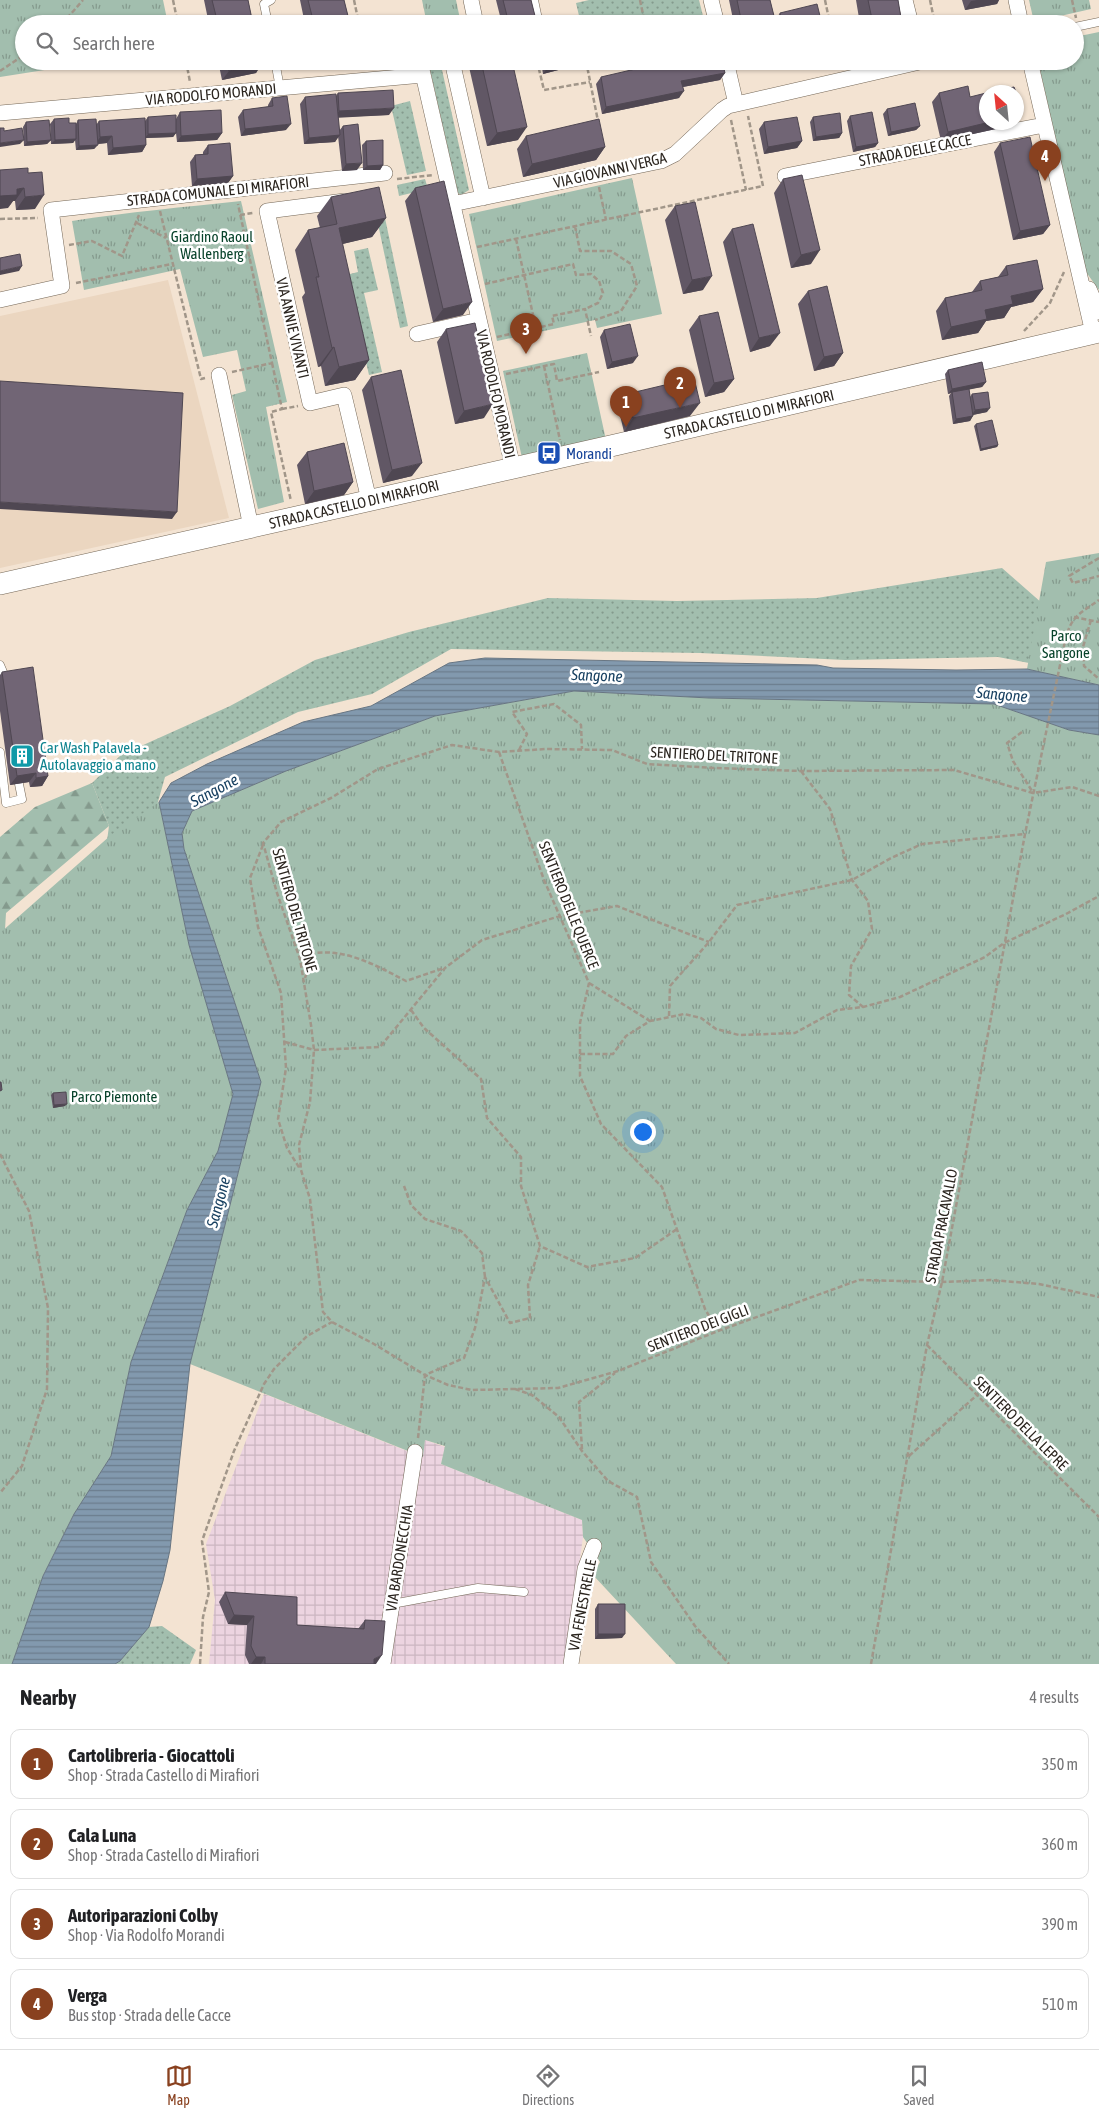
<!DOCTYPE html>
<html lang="en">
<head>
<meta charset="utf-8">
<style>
	:root { --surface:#fff; --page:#f2f2f2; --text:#202124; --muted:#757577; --line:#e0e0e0; --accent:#89411f }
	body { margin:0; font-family:"Asap Condensed",sans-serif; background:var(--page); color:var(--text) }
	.compass { position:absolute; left:979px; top:85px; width:45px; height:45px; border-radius:50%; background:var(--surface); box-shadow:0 1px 4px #0004; rotate:333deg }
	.you { position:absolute; left:642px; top:1131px; width:18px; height:18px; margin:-12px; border:4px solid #fff; border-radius:50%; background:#1a73e8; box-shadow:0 0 0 8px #1a73e833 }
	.badge { display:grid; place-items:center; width:32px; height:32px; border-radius:50%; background:var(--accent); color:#fff; font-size:16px; font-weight:700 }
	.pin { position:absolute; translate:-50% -41px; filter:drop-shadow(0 1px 2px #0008) }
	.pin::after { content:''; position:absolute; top:26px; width:18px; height:15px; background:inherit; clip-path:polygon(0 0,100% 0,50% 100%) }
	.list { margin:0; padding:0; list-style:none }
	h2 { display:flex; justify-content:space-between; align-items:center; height:65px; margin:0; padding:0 20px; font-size:21px }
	h2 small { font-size:16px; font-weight:400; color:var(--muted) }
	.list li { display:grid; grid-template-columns:32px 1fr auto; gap:15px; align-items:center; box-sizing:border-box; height:70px; margin:0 10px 10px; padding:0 10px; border:1px solid var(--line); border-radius:10px }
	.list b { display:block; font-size:19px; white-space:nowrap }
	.list p { margin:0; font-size:16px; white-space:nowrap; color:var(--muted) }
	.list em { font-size:16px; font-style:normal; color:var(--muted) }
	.icon { flex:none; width:28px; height:28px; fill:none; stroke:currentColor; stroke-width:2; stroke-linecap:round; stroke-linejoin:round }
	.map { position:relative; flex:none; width:1099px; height:1664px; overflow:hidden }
	.search { position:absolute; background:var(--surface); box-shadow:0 1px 4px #0004; left:15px; right:15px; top:15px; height:55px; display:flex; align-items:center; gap:12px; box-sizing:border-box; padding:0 18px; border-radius:28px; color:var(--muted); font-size:19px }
	.sheet { height:385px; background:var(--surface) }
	nav { display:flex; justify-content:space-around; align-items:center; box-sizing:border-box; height:70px; border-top:1px solid var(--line); background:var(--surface); font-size:14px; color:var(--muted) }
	nav a { display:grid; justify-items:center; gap:2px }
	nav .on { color:var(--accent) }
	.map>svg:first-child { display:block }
</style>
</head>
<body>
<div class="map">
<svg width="1099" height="1664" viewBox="0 0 1099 1664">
	<defs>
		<pattern id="industrial-grid" width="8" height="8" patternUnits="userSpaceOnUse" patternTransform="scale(1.25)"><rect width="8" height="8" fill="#ecd4e0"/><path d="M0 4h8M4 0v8" fill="none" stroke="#cbb6c0"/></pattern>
		<pattern id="grass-dots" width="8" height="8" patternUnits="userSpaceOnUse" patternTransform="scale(1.25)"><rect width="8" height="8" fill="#a2beae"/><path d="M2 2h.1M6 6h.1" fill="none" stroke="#849a8d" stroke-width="1.8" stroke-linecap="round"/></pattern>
		<pattern id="forest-firs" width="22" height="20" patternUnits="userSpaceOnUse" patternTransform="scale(1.25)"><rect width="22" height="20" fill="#a2beae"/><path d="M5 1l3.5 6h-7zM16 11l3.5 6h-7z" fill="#849a8d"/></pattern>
		<pattern id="park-tufts" width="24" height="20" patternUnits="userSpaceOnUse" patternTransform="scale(1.25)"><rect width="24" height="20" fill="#a2beae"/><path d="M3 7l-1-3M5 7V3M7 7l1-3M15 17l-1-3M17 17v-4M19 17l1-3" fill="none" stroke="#849a8d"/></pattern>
		<pattern id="water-rules" width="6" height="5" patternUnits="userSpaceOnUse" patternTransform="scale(1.25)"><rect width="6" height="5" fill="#8299ae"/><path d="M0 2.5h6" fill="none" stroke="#6b7d8d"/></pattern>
	</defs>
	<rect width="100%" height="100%" fill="#f3e3d2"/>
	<path fill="url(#industrial-grid)" d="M 264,1394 L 422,1457 L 425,1440 L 445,1447 L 441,1464 L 582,1520 L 583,1537 L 565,1664 L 209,1664 L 215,1600 L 206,1544 Z"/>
	<path fill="#ebd6c0" d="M 168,280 L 229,518 L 0,568 L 0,316 Z"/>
	<path fill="url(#grass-dots)" d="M 589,0 L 699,0 L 705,24 L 581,24 L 576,3 Z
		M 428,61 L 440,61 L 469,190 L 461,195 L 458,193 Z
		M 410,101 L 426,171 L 407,175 L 391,106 Z
		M 425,179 L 428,189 L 399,196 L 397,185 Z
		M 382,204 L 408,326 L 400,328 L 374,205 Z
		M 368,248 L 378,290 L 364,293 L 382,372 L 369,375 L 346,275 L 358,272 L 354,251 Z
		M 1002,568 L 1051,611 L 1076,672 L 998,657 L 845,660 L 700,653 L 451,649 L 372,694 L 298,712 L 165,777 L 152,823 L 96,922 L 109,826 L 92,783 L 121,755 L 230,706 L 315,660 L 409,632 L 548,598 L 677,601 L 817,598 Z
		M 162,1626 L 196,1650 L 190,1664 L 115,1664 L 120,1661 L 149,1627 Z"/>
	<path fill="url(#forest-firs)" d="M 92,783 L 109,826 L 6,913 L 0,1012 L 0,837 L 35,807 Z"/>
	<path fill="url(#park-tufts)" d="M 0,0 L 163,0 L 168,24 L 24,24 L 24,61 L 102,61 L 0,77 Z
		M 422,0 L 456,0 L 460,19 L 445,24 L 427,24 Z
		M 1029,0 L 1089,0 L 1091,9 L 1034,22 Z
		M 1099,32 L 1099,290 L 1086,272 L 1038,61 L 1075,61 L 1075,37 Z
		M 632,178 L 662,314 L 597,328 L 595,320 L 497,341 L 469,214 Z
		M 241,201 L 287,402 L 266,407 L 284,502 L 258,509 L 232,395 L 246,391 L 237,350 L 203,357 L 180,269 L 84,290 L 72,221 C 128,212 185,207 241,201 Z
		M 587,353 L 606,440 L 522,458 L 503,371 Z
		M 1099,553 L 1099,685 L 1027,669 L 1046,562 Z
		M 574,691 L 709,698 L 994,704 L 1069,730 L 1099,735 L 1099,1664 L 676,1664 L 593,1575 L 600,1562 L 583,1537 L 582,1520 L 441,1464 L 445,1446 L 425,1440 L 423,1457 L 190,1364 L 261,1082 L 184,849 L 182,833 L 192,811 L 286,771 L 435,716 Z
		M 159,802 L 189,945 L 233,1094 L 218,1151 L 187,1210 L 131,1362 L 111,1456 L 74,1514 L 43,1576 L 12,1664 L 0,1664 L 0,933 L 111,835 Z"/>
	<path fill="url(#water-rules)" stroke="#687683" d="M 485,658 L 817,665 L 833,668 L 956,670 L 1027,669 L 1099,685 L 1099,735 L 1069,730 L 994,704 L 709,698 L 574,691 L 435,716 L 286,771 L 192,811 L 182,833 L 184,849 L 261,1082 L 190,1364 L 170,1550 L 163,1581 L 149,1627 L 120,1661 L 115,1664 L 12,1664 L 43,1576 L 74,1514 L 111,1456 L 131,1362 L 187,1210 L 218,1151 L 233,1094 L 189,945 L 159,802 L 171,783 L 207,764 L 303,722 L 371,706 L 449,663 Z"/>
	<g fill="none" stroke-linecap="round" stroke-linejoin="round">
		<g stroke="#746757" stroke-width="9">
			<path id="lane" d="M 534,0 L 539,24
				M 268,24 L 264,4 L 271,0
				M 1075,27 L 1099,22
				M 275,61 L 280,88
				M 0,665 L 6,679
				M 0,752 L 6,803 L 22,799 L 19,784
				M 392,1604 L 478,1588 L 524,1592"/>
		</g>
		<g stroke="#746757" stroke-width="16">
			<path id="street" d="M 471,0 L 476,24
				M 711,0 L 717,24
				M 905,0 L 911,24
				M 1016,0 L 1021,24
				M 420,61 L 513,468
				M 452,61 L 483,198
				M 726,61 L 736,104
				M 1030,61 L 1093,333
				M 0,113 L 423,75
				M 785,176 L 1044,125
				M 345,201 L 267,211 L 310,403 L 344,395 L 369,500
				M 452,204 L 661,161 L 675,154 L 722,110 L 728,106 L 924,61
				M 1089,289 L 1099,312
				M 0,300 L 62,286 L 51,210 L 385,173
				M 417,334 L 479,320
				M 219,375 L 251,527
				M 383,1664 L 415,1452
				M 571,1664 L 585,1569 L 594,1546"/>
		</g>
		<g stroke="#746757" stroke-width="22">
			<path id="secondary" d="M 0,584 L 615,445 L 1099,332"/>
		</g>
		<path stroke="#a19689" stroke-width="2.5" stroke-dasharray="5 2.5" stroke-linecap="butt" d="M 173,0 L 178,24
			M 354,0 L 359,24
			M 640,0 L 645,24
			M 825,0 L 830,24
			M 930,0 L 935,24
			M 1072,0 L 1076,18
			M 62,24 L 83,0
			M 186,61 L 190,82
			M 537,61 L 544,90 L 590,82
			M 586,61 L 598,121
			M 0,71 L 24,55
			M 731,120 L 746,190
			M 397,179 L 433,175
			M 599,187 L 606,220
			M 160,211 L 201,379 L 205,378
			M 240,215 L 253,213
			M 0,219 L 38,218
			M 137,223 L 166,238
			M 575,226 L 580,251 L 611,251 L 631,264 L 637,286 L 621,311 L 595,320
			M 516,239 L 536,328
			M 69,245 L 92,241 L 122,256 L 139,215
			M 477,247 L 763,186 L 748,116
			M 76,283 L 172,264
			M 485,284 L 573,264 L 576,275 L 591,274 L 599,281 L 603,293 L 598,303 L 585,309
			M 1024,331 L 1050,303 L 1064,272
			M 497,337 L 554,324 L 552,316 L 585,309 L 591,336
			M 272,363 L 282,409 L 271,412 L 291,501
			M 544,366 L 560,440
			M 232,372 L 272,363 L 238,204
			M 506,374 L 554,364 L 557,381 L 599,372
			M 282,409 L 298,406
			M 1099,558 L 1069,576 L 1073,583 L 1099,576
			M 1074,617 L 1099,622
			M 1091,620 L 1083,647 L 1084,666 L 1099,679
			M 1022,732 L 1007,743 L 1013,761 L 1032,791
			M 519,750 L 527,734 L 512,712 L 554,704 L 581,725 L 582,749
			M 499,752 L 544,880 L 589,983 L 580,1023 L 580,1076 L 601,1124 L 662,1187 L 705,1309 L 718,1331
			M 801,771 L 830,809 L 852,880 L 868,901 L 872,929 L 851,966 L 849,995 L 863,1007
			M 1099,796 L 1072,787 L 1033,793 L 954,770 L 801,771 L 714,768 L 647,764 L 612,750 L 546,749 L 499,752 L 452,745 L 378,769 L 331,798 L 281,822 L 263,843 L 277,893 L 300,959 L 311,1025 L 314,1050 L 310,1102 L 299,1145 L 301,1170 L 310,1199 L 323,1312 L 332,1322 L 374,1344 L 425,1375 L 448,1385 L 472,1390 L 558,1388 L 618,1371 L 718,1331 L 859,1280 L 942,1282 L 991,1280 L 1039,1284 L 1099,1297
			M 263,845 L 250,878 L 258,927 L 281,993 L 286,1068 L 278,1119 L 287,1148 L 300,1169
			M 305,978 L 314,953 C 348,949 377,966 406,981 L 444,968
			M 589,983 L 650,1021
			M 411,1010 L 424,1028 L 481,1079 L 487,1118 L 521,1157 L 521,1186 L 540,1246 L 587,1267 L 635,1258 L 677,1229
			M 669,1016 L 670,986 L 709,942 L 737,905 L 852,880 L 891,858 L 922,844 L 1025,834
			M 285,1042 L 314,1050 L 380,1047 L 445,968 L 482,940 L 560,916 L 617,906 L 709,942
			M 580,1054 L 613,1054 L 626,1036 L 650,1021 L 684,1014 L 701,1018 L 716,1029 L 739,1035 L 795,1033 L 837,1010 L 863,1007 L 900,997 L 985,957 L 1004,943 L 1066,914 L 1099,896
			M 0,1154 L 29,1211 L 48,1308 L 47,1389 L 22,1466 L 0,1493
			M 404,1186 L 411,1205 L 425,1219 L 461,1231 L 482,1253 L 485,1277
			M 927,1345 L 1099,1517
			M 515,1389 L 532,1395 L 559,1417 L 582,1451 L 608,1481 L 637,1497 L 651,1562 L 695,1626 L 729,1664
			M 418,1438 L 425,1375 L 464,1358 L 475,1328 L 485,1277 L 510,1323 L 530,1318 L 528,1285 L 540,1246
			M 582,1449 L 579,1402 L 615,1373
			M 909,1456 L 977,1395
			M 200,1664 L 203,1617 L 209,1592 L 202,1541 L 234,1451 L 264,1384 L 274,1369 L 307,1336 L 332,1322
			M 871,1664 L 927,1345 L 942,1282 L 1025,834 L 1065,641 C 1071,616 1079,614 1099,600"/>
		<use href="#lane" stroke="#fff" stroke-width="8"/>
		<use href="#street" stroke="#fff" stroke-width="15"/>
		<use href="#secondary" stroke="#fff" stroke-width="21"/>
	</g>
	<path fill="#615765" d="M 204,0 L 248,0 L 253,24 L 209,24 Z
		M 300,0 L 344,0 L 350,24 L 305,24 Z
		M 496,0 L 531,0 L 537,24 L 502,24 Z
		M 729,0 L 770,0 L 775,20 L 780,13 L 822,24 L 734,24 Z
		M 856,0 L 898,0 L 902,24 L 860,24 Z
		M 962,0 L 999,0 L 997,4 L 965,10 Z
		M 218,61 L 262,61 L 256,73 L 222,80 Z
		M 314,61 L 347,61 L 316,69 Z
		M 473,61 L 512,61 L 518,140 L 487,146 L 469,67 Z
		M 541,61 L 586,61 L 585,63 L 543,74 Z
		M 725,73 L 720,80 L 683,87 L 679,98 L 602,114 L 596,84 L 601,77 Z
		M 338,93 L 389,115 L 338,117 L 339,131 L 343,126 L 357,170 L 342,171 L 338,136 L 335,142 L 304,144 L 300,104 L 305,97 L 336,96 Z
		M 939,93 L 970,97 L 1014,125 L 941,141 L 932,102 Z
		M 272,98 L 286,130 L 241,136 L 238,117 L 243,110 L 268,107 L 268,105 Z
		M 887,109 L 920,126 L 916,130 L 888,136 L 883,114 Z
		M 180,112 L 222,133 L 217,140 L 177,142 L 176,133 L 173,137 L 146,138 L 146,145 L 142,152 L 108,155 L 107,143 L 98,144 L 94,149 L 76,150 L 75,140 L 73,143 L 51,144 L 50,124 L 54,119 L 69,123 L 76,124 L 78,120 L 96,125 L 99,121 L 145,121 L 148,117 L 176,119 Z
		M 850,116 L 878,143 L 875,147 L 853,152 L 847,121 Z
		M 813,117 L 842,133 L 839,138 L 813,141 L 810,122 Z
		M 26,122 L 51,140 L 47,144 L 24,146 L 23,127 Z
		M 764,122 L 802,141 L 797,148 L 764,154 L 759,129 Z
		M 526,136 L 605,147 L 596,160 L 523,177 L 517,149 Z
		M 366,141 L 383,165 L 380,170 L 363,170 L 362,145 Z
		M 1000,143 L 1050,225 L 1043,234 L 1013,240 L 994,152 Z
		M 208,145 L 233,176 L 228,183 L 192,186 L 190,162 L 195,155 L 203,154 L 203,152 Z
		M 28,173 L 35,209 L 16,210 L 15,201 L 13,201 L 8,208 Z
		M 783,179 L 811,264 L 791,268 L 774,193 Z
		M 415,188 L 463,315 L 433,322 L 405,201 Z
		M 331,197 L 386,218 L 372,237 L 342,244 L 369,360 L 355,380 L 325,386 L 321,366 L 318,367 L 302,297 L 305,293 L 295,250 L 308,230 L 320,228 L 317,216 Z
		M 675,206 L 703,290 L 683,294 L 665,220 Z
		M 732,229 L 770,346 L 750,352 L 723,242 Z
		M 1006,266 L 1043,289 L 1033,302 L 1011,307 L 1004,318 L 986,321 L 978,333 L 942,340 L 936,311 L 945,298 L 972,292 L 980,281 L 998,277 Z
		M 808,291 L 843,353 L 834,366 L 814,371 L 798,304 Z
		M 699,316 L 734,379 L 724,392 L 705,397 L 689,330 Z
		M 446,329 L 484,418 L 455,424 L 437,342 Z
		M 604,330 L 633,363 L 607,369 L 600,337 Z
		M 948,370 L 986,382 L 982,387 L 969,389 L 970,397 L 972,394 L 987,412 L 973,415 L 970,421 L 953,424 L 949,396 L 951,393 L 948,394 L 945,374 Z
		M 371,377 L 412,476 L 383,483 L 362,390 Z
		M 627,394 L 690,416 L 624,432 L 618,407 Z
		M 976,424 L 998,445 L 997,447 L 980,451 L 974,426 Z
		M 307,452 L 353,482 L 344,495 L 305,504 L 297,465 Z
		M 2,672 L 48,776 L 42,786 L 30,787 L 29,782 L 10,785 L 0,711 L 0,675 Z
		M 53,1093 L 65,1106 L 53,1108 L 51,1095 Z
		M 225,1592 L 297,1625 L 358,1629 L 365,1620 L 376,1664 L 249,1664 L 245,1655 L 247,1625 L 228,1624 L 219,1602 Z
		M 598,1604 L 622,1638 L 595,1639 L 595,1609 Z"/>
	<path fill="#4f4752" d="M 977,0 L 999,0 L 997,4 L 965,10 L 971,1 Z
		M 321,61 L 347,61 L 316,69 Z
		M 570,61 L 586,61 L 585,63 L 543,74 L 548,67 Z
		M 262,64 L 256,73 L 222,80 L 229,71 Z
		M 725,73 L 720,80 L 677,88 L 681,81 Z
		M 684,91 L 679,98 L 602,114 L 606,107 Z
		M 394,108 L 389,115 L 334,118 L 339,111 Z
		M 1021,116 L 1016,122 L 1016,117 Z
		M 990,122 L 1016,122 L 1014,125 L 941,141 L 948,132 Z
		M 291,124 L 286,130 L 241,136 L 245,129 Z
		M 920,126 L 916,130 L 888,136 L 891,132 Z
		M 527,127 L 518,140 L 487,146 L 497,133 Z
		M 176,133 L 173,137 L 145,138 L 148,134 Z
		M 222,133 L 217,140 L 177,142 L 181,136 Z
		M 842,133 L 839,138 L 813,141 L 816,137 Z
		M 340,135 L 335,142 L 304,144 L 309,138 Z
		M 112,136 L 107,143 L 96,144 L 100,137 Z
		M 76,139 L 73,143 L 51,144 L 55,140 Z
		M 24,140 L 20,144 L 0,147 L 0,143 Z
		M 51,140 L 47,144 L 24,146 L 27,142 Z
		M 802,141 L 797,148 L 764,154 L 768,147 Z
		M 878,143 L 875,147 L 853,152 L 856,147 Z
		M 98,145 L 94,149 L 76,150 L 79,146 Z
		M 146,145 L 142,152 L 108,155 L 113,148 Z
		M 605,147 L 596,160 L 523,177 L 532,164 Z
		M 362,163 L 357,170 L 342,171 L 346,164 Z
		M 383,165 L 380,170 L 363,170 L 367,166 Z
		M 233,176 L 228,183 L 192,186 L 197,179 Z
		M 24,188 L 15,201 L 13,201 L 8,208 L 0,209 L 0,196 L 17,189 Z
		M 44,195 L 35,209 L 16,210 L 25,197 Z
		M 386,218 L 372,237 L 326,248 L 339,228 Z
		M 1050,225 L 1043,234 L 1013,240 L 1020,231 Z
		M 820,250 L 811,264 L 791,268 L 801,255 Z
		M 22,266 L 19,271 L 0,275 L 0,271 Z
		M 712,276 L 703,290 L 683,294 L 692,280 Z
		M 1043,289 L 1033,302 L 1011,307 L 1004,318 L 986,321 L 978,333 L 942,340 L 951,327 L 1011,296 Z
		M 472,302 L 463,315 L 433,322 L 443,309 Z
		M 780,333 L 770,346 L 750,352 L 759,338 Z
		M 334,347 L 321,366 L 318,367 L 332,348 Z
		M 843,353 L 834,366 L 814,371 L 824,357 Z
		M 638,356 L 633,363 L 607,369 L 612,362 Z
		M 369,360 L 355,380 L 325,386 L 339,367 Z
		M 734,379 L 724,392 L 705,397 L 714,383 Z
		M 986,382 L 982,387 L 952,393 L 952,392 L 951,393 L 948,394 L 952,389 Z
		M 700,403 L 690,416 L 624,432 L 633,418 Z
		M 493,404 L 484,418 L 455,424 L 464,411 Z
		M 990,408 L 987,412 L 972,415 L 975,410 Z
		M 973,416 L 970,421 L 953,424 L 956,419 Z
		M 998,445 L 997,447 L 980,451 L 981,449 Z
		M 422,463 L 412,476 L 383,483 L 392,470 Z
		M 353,482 L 344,495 L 305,504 L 314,491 Z
		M 0,502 L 177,512 L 172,519 L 0,509 Z
		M 36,773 L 29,782 L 10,785 L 17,776 Z
		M 48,776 L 42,786 L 30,787 L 36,778 Z
		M 67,1104 L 65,1106 L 53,1108 L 54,1105 Z
		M 234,1615 L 254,1616 L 247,1625 L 228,1624 Z
		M 598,1634 L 625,1634 L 622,1638 L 595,1639 Z
		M 382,1655 L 376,1664 L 370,1664 L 374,1659 Z
		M 256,1657 L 265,1657 L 261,1664 L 251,1664 Z"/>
	<path fill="#716575" stroke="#4f4752" d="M 212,0 L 248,0 L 253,24 L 218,24 Z
		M 308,0 L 344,0 L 350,24 L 314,24 Z
		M 503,0 L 531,0 L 537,24 L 509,24 Z
		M 737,0 L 770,0 L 776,24 L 742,24 Z
		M 868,0 L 898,0 L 902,24 L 873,24 Z
		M 817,4 L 822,24 L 782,24 L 780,13 Z
		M 226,61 L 262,61 L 262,64 L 229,71 Z
		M 481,61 L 512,61 L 527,127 L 497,133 Z
		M 547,61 L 570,61 L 548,67 Z
		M 670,61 L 722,61 L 725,73 L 681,81 L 684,91 L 606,107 L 601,77 Z
		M 968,86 L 970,97 L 986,93 L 986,122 L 990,122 L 948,132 L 939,93 Z
		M 1014,87 L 1016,92 L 989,92 Z
		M 393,90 L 394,108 L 339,111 L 338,93 Z
		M 336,94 L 340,135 L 309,138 L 305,97 Z
		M 287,96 L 291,124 L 245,129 L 243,110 L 273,106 L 272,98 Z
		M 1016,97 L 1021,116 L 1016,117 Z
		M 915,103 L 920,126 L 891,132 L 887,109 Z
		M 221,110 L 222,133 L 181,136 L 180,112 Z
		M 872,112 L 878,143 L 856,147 L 850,116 Z
		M 840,113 L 842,133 L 816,137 L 813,117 Z
		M 176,115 L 176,133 L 148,134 L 148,117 Z
		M 797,117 L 802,141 L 768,147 L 764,122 Z
		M 69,118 L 69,123 L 76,123 L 76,139 L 55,140 L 54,119 Z
		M 145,118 L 146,145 L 113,148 L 112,136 L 100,137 L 99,121 Z
		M 96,119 L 98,145 L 79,146 L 78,120 Z
		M 599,119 L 605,147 L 532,164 L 526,136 Z
		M 49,120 L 51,140 L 27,142 L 26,122 Z
		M 358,124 L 362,163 L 346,164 L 343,126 Z
		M 0,128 L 4,128 L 4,131 L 22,128 L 24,140 L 0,143 Z
		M 1030,137 L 1050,225 L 1020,231 L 1000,143 Z
		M 383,140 L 383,165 L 367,166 L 366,141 Z
		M 230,143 L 233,176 L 197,179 L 195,155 L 208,154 L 208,145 Z
		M 28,168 L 28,173 L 42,172 L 44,195 L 25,197 L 24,188 L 17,189 L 17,195 L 0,196 L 0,170 Z
		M 802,175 L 820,250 L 801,255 L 783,179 Z
		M 444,181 L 472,302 L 443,309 L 415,188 Z
		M 379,187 L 386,218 L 339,228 L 369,360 L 339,367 L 334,347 L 332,348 L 316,277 L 319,277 L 308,230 L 337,224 L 331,197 Z
		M 695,202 L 712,276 L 692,280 L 675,206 Z
		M 753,224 L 780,333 L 759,338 L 732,229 Z
		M 20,254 L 22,266 L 0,271 L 0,258 Z
		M 1037,260 L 1043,289 L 1011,296 L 1013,304 L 985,310 L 987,319 L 951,327 L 945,298 L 982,290 L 980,281 L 1008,275 L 1006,266 Z
		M 827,286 L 843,353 L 824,357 L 808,291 Z
		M 718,312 L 734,379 L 714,383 L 699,316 Z
		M 475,323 L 493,404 L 464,411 L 446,329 Z
		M 630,324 L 638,356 L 612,362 L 604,330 Z
		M 982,362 L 986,382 L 952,389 L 948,370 Z
		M 401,370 L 422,463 L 392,470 L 371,377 Z
		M 694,378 L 700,403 L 633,418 L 627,394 Z
		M 0,381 L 183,393 L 177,512 L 0,502 Z
		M 969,389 L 973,416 L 956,419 L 952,392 Z
		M 988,392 L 990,408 L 975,410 L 972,394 Z
		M 992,420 L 998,445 L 981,449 L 976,424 Z
		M 344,443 L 353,482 L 314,491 L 307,452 Z
		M 33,667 L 48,776 L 36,778 L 36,773 L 17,776 L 2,672 Z
		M 0,1082 L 1,1082 L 2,1090 L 0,1091 Z
		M 66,1092 L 67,1104 L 54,1105 L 53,1093 Z
		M 225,1592 L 297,1597 L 297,1625 L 364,1629 L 365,1620 L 385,1621 L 382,1655 L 374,1659 L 374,1664 L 265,1664 L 265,1657 L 256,1657 L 251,1646 L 254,1616 L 234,1615 Z
		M 598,1604 L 625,1604 L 625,1634 L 598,1634 Z"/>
	<defs>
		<g id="bus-square" transform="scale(1.25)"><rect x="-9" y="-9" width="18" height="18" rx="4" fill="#1a4fb4" stroke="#fff"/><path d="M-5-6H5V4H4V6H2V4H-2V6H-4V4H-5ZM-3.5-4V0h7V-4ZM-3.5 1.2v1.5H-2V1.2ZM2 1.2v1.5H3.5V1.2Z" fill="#fff"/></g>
		<g id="building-square" transform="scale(1.25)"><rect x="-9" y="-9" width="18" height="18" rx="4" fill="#0f9aa8" stroke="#fff"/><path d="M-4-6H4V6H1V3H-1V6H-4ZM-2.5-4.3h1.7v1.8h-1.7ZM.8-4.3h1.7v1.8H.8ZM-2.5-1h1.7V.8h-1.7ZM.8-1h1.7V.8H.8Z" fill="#fff"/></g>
	</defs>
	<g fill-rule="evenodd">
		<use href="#bus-square" x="549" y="453"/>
		<use href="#building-square" x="22" y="756"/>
	</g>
	<g text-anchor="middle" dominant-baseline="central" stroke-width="5" stroke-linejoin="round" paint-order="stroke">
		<g font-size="15" fill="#2b251f" stroke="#fff">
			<text transform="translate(211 94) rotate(-5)">VIA RODOLFO MORANDI</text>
			<text transform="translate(915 150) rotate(-11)">STRADA DELLE CACCE</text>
			<text transform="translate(610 170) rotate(-13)">VIA GIOVANNI VERGA</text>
			<text transform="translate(218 191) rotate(-6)">STRADA COMUNALE DI MIRAFIORI</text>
			<text transform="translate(293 328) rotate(77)">VIA ANNIE VIVANTI</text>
			<text transform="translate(496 394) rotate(77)">VIA RODOLFO MORANDI</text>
			<text transform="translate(749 414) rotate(-13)">STRADA CASTELLO DI MIRAFIORI</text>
			<text transform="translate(354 504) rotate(-13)">STRADA CASTELLO DI MIRAFIORI</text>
			<text transform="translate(714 755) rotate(3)">SENTIERO DEL TRITONE</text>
			<text transform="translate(569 905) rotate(68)">SENTIERO DELLE QUERCE</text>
			<text transform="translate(295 910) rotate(74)">SENTIERO DEL TRITONE</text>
			<text transform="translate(941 1226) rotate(-79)">STRADA PRACAVALLO</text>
			<text transform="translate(698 1328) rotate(-21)">SENTIERO DEI GIGLI</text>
			<text transform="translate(1021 1423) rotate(45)">SENTIERO DELLA LEPRE</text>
			<text transform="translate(399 1558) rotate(-81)">VIA BARDONECCHIA</text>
			<text transform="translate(582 1605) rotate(-79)">VIA FENESTRELLE</text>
		</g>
		<g font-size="15" fill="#07422a" stroke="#fff">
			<text x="212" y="236">Giardino Raoul<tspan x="212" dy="17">Wallenberg</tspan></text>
			<text x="1066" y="635">Parco<tspan x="1066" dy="17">Sangone</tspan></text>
			<text x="114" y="1096">Parco Piemonte</text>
		</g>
		<g font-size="15" fill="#164399" stroke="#fff" text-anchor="start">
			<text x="566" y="453">Morandi</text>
		</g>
		<g font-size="15" fill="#0d838f" stroke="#fff" text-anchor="start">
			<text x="40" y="747">Car Wash Palavela -<tspan x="40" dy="17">Autolavaggio a mano</tspan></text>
		</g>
		<g font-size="16" font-style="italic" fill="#194161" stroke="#fff">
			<text transform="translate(597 675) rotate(2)">Sangone</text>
			<text transform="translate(1002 694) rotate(5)">Sangone</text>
			<text transform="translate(214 790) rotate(-28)">Sangone</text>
			<text transform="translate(218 1202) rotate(-75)">Sangone</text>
		</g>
	</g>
</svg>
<svg class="compass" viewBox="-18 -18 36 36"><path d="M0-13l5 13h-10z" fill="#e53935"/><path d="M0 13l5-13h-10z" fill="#757577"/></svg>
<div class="you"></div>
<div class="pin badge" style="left:626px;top:427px">1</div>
<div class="pin badge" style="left:680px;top:408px">2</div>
<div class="pin badge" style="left:526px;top:354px">3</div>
<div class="pin badge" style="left:1045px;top:181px">4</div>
<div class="search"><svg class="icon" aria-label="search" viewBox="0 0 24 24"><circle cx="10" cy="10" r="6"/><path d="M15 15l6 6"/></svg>Search here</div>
</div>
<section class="sheet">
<h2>Nearby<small>4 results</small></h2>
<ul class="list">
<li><span class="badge">1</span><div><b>Cartolibreria - Giocattoli</b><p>Shop · Strada Castello di Mirafiori</p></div><em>350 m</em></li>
<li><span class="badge">2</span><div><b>Cala Luna</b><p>Shop · Strada Castello di Mirafiori</p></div><em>360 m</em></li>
<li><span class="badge">3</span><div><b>Autoriparazioni Colby</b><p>Shop · Via Rodolfo Morandi</p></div><em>390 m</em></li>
<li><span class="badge">4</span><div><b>Verga</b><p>Bus stop · Strada delle Cacce</p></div><em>510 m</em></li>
</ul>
</section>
<nav>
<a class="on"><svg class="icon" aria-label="map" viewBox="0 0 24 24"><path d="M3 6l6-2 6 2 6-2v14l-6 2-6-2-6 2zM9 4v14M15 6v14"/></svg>Map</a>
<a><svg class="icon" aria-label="directions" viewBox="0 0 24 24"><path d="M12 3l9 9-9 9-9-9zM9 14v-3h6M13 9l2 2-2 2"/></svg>Directions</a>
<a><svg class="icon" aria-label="saved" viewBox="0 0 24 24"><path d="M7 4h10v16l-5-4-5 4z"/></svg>Saved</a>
</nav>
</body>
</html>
